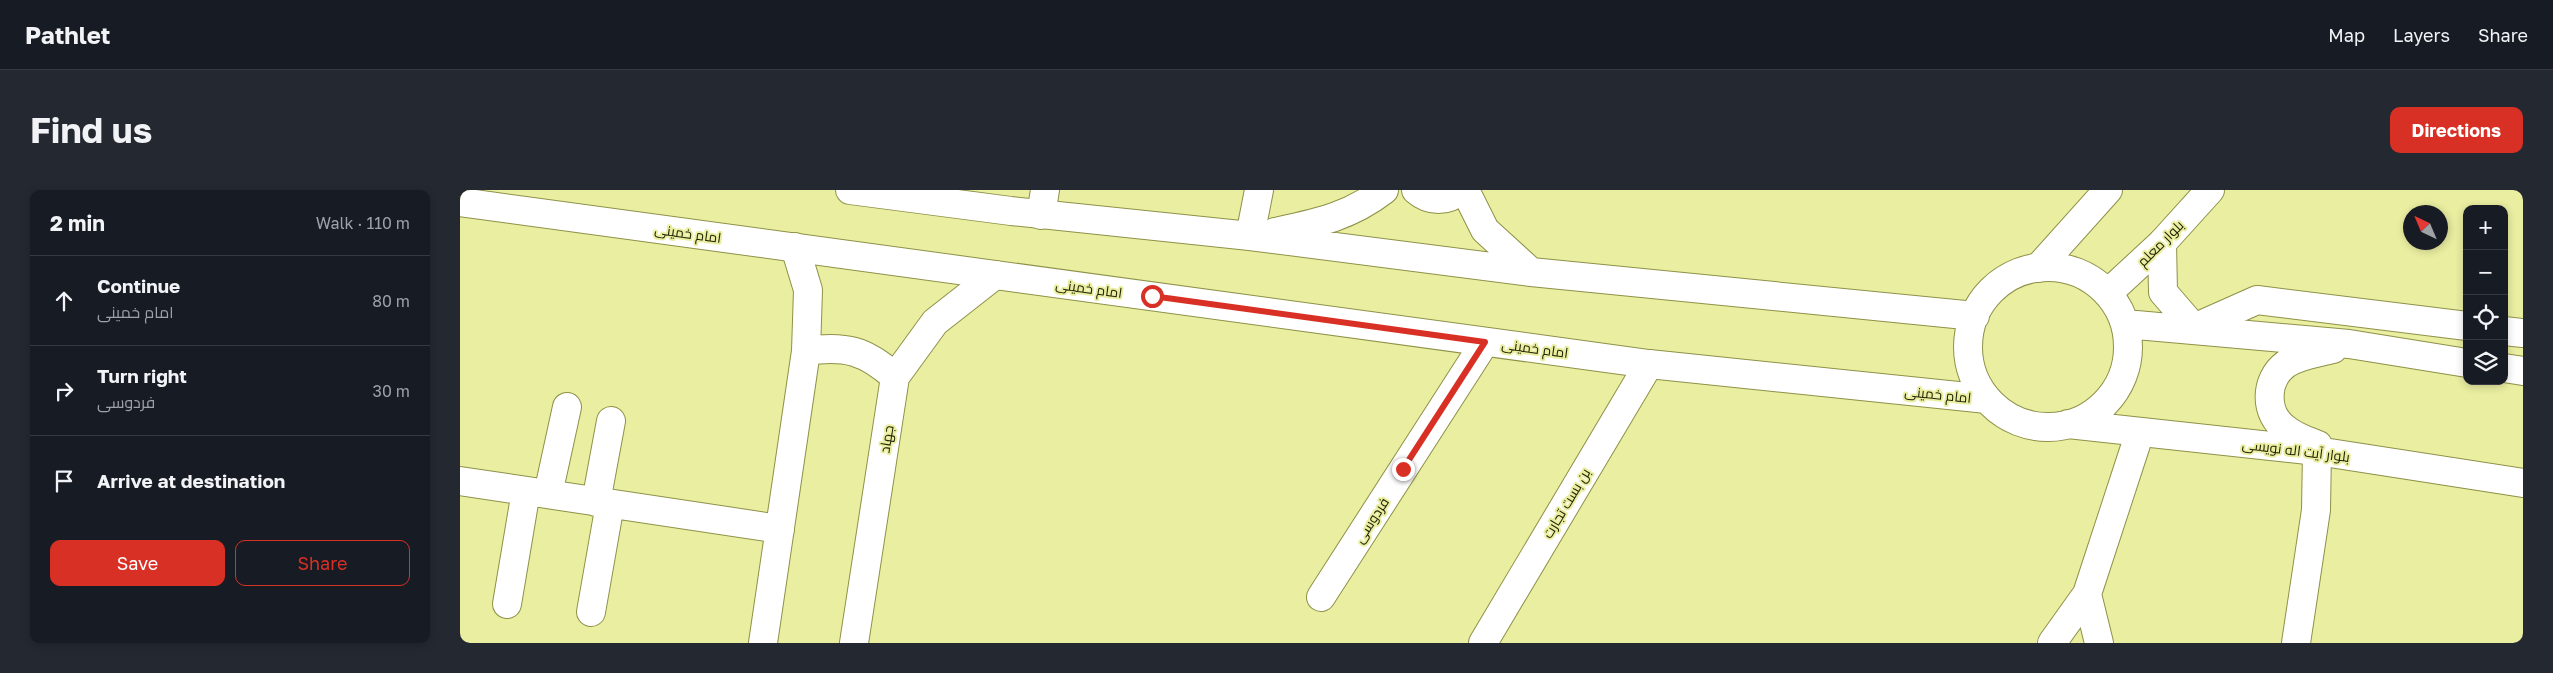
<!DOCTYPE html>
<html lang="en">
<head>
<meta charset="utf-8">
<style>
	:root { --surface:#171b24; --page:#242831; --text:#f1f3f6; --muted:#9ea1a6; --line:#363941; --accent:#d93025 }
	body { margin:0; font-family:"Golos Text",Cairo,sans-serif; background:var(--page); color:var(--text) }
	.controls { position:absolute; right:15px; top:15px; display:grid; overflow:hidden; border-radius:10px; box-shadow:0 2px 8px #0003 }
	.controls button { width:45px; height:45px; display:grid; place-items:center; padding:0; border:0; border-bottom:1px solid var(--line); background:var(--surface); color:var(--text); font:25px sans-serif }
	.compass { position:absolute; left:1943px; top:15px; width:45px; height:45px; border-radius:50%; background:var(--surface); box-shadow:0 2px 8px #0003; rotate:316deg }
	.stop { position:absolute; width:15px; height:15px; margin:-11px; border:4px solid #d93025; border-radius:50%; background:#fff }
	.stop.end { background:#d93025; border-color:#fff; box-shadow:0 1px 5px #0008 }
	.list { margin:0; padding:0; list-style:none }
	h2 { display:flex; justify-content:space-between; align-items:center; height:65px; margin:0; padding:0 20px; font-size:21px }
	h2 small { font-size:16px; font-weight:400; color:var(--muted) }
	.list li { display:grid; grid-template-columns:32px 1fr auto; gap:15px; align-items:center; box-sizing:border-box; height:90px; padding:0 20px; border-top:1px solid var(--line) }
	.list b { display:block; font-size:19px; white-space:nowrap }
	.list p { margin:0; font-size:16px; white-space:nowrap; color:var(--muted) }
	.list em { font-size:16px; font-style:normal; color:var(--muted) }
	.actions { display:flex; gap:10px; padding:15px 20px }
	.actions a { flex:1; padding:11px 0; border:1px solid var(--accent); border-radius:10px; text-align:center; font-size:18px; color:var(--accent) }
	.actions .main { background:var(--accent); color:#fff }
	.icon { flex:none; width:28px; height:28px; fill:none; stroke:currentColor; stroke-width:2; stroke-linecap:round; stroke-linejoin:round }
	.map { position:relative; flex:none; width:2063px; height:453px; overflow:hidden; border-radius:10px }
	header { display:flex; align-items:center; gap:30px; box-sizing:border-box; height:70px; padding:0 25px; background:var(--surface); border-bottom:1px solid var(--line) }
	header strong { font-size:24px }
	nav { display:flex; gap:28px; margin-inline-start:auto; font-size:18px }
	.intro { display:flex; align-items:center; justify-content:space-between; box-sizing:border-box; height:120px; padding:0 30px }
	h1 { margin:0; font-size:35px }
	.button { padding:12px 22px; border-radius:10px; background:var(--accent); color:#fff; font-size:18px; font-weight:700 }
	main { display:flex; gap:30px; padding:0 30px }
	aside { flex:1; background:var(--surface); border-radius:10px; box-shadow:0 2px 8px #0003 }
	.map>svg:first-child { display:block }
</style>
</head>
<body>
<header>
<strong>Pathlet</strong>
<nav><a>Map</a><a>Layers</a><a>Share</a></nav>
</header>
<div class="intro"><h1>Find us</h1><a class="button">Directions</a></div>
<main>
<aside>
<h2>2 min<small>Walk · 110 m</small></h2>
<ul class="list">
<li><svg class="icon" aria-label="ahead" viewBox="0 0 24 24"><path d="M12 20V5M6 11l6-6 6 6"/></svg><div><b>Continue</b><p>امام خمینی</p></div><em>80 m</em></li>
<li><svg class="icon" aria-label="right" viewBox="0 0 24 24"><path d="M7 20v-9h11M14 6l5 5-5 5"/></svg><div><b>Turn right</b><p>فردوسی</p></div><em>30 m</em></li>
<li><svg class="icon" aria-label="arrive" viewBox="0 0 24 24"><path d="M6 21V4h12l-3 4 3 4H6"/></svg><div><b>Arrive at destination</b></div></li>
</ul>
<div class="actions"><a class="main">Save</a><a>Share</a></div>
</aside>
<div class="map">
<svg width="2063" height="453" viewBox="0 0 2063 453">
	<rect width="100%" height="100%" fill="#eaeea1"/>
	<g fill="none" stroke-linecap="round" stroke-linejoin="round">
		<g stroke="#8e9147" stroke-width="30">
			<path id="street" d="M 581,25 L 585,0
				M 790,46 L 799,0
				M 0,291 L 320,339
				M 88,304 L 107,217
				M 136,312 L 151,231
				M 1627,404 L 1639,453
				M 861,407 L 1025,152
				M 47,414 L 66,301
				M 131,422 L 150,314
				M 1023,453 L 1189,174
				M 1592,453 L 1627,404 L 1680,242
				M 1836,453 L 1856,320 L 1857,261"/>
		</g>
		<g stroke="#8e9147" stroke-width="30">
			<path id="secondary" d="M 1578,78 L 1648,0
				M 1648,103 L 1702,53 L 1750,0
				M 1734,138 L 1797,110 L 2007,136
				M 2044,141 L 2063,143
				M 346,161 C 386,155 406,161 435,187
				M 303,453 L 346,161 L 348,100 L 335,57
				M 394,453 L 435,187 L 475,132 L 535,85"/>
		</g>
		<g stroke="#8e9147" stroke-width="30">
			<path id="primary" d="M 390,0 L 551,21 L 790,46 L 1071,82 L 1515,126
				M 956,0 C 970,12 987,12 1001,0
				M 1005,0 L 1025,40 L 1071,82
				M 0,12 L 1189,174 L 1527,209
				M 815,42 C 857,33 889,27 924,0
				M 1702,53 L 1703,102 L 1734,138
				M1508 157a80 80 0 1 1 160 0a80 80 0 1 1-160 0Z
				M 1665,134 L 1889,154 L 2007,173
				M 2044,178 L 2063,181
				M 1608,234 L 1857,261 L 2063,293
				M 1858,255 C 1848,251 1836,247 1827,240 C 1804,225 1804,190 1826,174 C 1839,165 1858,163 1873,159"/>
		</g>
		<use href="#street" stroke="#fff" stroke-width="28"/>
		<use href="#secondary" stroke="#fff" stroke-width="28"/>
		<use href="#primary" stroke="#fff" stroke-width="28"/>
	</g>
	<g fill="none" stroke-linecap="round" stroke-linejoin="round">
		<path stroke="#d93025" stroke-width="6" d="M 692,106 L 1025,152 L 943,279"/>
	</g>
	<g text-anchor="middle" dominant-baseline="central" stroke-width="4" stroke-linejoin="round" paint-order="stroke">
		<g font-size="14" fill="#1e1f01" stroke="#eaeea1">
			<text transform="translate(228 43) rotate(8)">امام خمینی</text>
			<text transform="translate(1700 53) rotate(-45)">بلوار معلم</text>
			<text transform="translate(629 98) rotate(8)">امام خمینی</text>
			<text transform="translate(1075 158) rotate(8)">امام خمینی</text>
			<text transform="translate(1478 204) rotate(6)">امام خمینی</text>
			<text transform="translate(426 249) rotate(-81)">جهاد</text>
			<text transform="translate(1836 260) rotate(7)">بلوار آیت اله نویسی</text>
			<text transform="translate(1106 313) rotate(-59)">بن بست تجارت</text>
			<text transform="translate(911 330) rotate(-57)">فردوسی</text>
		</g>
	</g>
</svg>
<div class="controls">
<button>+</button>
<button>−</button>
<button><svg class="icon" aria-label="locate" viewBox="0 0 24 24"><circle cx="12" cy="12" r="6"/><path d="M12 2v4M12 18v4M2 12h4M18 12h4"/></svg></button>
<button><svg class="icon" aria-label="layers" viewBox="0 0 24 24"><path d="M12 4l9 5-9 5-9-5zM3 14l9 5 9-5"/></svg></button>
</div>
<svg class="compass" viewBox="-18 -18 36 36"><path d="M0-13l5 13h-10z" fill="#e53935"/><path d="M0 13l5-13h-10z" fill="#9ea1a6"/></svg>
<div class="stop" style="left:692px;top:106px"></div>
<div class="stop end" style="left:943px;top:279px"></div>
</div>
</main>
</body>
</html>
